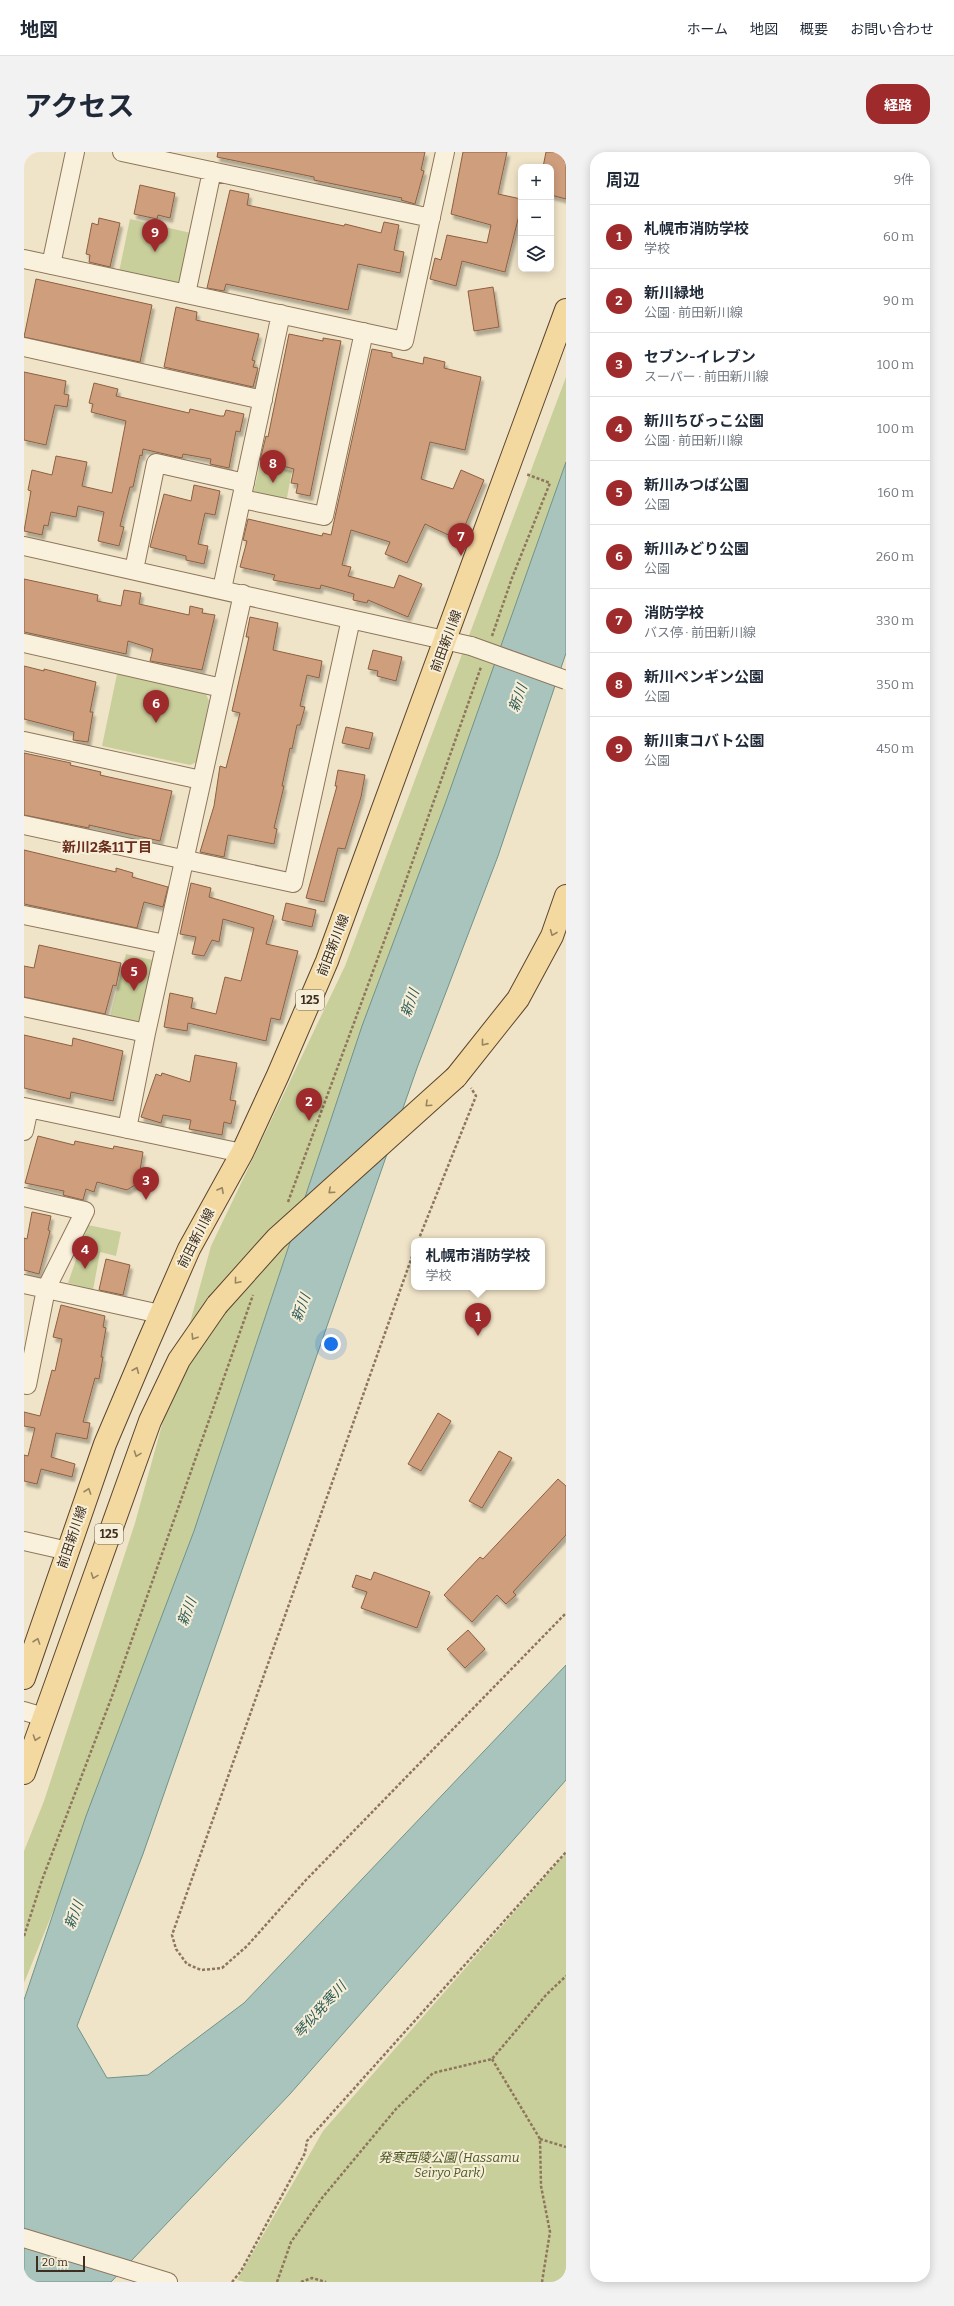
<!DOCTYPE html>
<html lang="ja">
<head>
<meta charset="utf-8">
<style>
	:root { --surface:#fff; --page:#f2f2f3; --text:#1f2937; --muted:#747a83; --line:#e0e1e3; --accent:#9e2a2b }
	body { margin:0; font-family:Bitter,"Noto Sans JP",serif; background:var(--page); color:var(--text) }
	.controls { position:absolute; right:12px; top:12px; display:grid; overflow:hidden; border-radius:8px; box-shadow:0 2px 10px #0003 }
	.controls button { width:36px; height:36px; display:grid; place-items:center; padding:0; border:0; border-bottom:1px solid var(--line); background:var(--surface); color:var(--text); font:20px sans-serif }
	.scale { position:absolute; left:12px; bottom:10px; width:49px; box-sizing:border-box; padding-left:4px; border:2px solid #3d2e20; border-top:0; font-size:11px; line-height:14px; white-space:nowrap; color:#3d2e20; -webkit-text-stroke:3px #f7eed8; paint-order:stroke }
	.you { position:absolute; left:307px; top:1192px; width:14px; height:14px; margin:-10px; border:3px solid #fff; border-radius:50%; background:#1a73e8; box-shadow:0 0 0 6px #1a73e833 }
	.badge { display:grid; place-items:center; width:26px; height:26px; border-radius:50%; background:var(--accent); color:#fff; font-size:13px; font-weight:700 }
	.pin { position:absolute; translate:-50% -33px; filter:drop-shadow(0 1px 2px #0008) }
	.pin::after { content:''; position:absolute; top:21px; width:14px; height:12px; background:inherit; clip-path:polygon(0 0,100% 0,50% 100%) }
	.popup { position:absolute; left:387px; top:1086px; width:134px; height:52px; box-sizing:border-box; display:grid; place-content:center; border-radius:8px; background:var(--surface); filter:drop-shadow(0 1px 3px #0005); font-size:13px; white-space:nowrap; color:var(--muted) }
	.popup b { font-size:15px; color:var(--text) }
	.popup::after { content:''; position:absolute; left:50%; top:100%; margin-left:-8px; border:8px solid transparent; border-top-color:var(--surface) }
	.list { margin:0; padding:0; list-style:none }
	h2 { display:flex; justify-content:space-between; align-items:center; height:52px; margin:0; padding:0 16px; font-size:17px }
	h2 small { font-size:13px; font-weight:400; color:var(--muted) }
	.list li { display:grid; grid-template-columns:26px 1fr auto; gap:12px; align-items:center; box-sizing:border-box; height:64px; padding:0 16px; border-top:1px solid var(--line) }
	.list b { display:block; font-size:15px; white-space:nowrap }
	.list p { margin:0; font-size:13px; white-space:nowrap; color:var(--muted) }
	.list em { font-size:13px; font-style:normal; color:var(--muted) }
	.icon { flex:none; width:22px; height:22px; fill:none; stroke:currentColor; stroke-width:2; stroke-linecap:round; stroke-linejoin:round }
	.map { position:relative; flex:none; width:542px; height:2130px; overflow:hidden; border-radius:16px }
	header { display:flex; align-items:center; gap:24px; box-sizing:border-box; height:56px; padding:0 20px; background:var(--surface); border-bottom:1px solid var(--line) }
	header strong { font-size:19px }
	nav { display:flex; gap:22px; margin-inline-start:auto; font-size:14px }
	.intro { display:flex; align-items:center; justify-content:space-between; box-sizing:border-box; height:96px; padding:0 24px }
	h1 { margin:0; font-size:28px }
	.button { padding:10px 18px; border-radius:16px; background:var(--accent); color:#fff; font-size:14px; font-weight:700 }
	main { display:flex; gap:24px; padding:0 24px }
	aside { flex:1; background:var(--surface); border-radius:16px; box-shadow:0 2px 10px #0003 }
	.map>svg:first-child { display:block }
</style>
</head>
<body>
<header>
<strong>地図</strong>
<nav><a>ホーム</a><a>地図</a><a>概要</a><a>お問い合わせ</a></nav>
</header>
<div class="intro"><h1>アクセス</h1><a class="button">経路</a></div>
<main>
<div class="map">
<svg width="542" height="2130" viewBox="0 0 542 2130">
	<defs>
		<filter id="shadow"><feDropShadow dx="2.5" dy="4.5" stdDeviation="1" flood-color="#0004"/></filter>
	</defs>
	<rect width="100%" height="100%" fill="#f0e4c8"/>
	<path fill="#c9cf9b" d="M 106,67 L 167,81 L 155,133 L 95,120 Z
		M 542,225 L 542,389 L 174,1403 L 0,1831 L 0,1699 L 20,1649 L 111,1371 L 187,1094 L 321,814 Z
		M 236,312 L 268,319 L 262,351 L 229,342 Z
		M 93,522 L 182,542 L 185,549 L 173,610 L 166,613 L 78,594 Z
		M 102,802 L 133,809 L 118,876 L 85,868 Z
		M 64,1073 L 97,1080 L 92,1104 L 76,1100 L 69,1138 L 44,1131 Z
		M 542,1701 L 542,2130 L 221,2130 L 213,2128 L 299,1979 Z"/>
	<path fill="#a9c4bc" stroke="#6f938a" d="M 542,310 L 542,501 L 474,704 L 393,916 L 119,1702 L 53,1874 L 83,1926 L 124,1923 L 220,1851 L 542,1513 L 542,1628 L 266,1942 L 87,2130 L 0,2130 L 0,1848 L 62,1664 L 170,1379 L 338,874 L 421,652 Z"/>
	<path fill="#cf9f7d" stroke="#8d5f41" filter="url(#shadow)" d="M 194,0 L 401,0 L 397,18 L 400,19 L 391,52 L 377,48 L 378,46 L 290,28 L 290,25 L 193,5 Z
		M 439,0 L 483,0 L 474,42 L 497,47 L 497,55 L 481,120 L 438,109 L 432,134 L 406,127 L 411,106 L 417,108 L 423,83 L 463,91 L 467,73 L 427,62 Z
		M 522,0 L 542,0 L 540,9 L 542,10 L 542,47 L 527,43 L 527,15 L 519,15 Z
		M 116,33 L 151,41 L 146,66 L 134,63 L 133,67 L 110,62 Z
		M 206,38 L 225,42 L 223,53 L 320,74 L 321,72 L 357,81 L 360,70 L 375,73 L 370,98 L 380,100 L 376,121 L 334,112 L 324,158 L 202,132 L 200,139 L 183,136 Z
		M 75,66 L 96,71 L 86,115 L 65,110 L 66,103 L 62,102 L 68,71 L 74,73 Z
		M 12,127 L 128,153 L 116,210 L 0,185 Z
		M 469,135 L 475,175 L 450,179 L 444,139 Z
		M 152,155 L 173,160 L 172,168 L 235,182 L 228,208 L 231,209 L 229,215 L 234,216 L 229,235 L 140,215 Z
		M 265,182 L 299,189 L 299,186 L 317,189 L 286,344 L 272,341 L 274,332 L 267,331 L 270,317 L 236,308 L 242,284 L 244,285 Z
		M 348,197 L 368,201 L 368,205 L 399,212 L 400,205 L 421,210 L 420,216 L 457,225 L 441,298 L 406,290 L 397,327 L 429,337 L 437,318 L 460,328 L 435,388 L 401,372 L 383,411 L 361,402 L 366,390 L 327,378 L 318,413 L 327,415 L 324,424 L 370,436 L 375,423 L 398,432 L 384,465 L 344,448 L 343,451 L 329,448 L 330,442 L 297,433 L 296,437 L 249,428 L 251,423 L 216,415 L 223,389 L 219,388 L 224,367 L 298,384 L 299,381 L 307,383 Z
		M 0,220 L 42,229 L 40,242 L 45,243 L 43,255 L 31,253 L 22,293 L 0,288 Z
		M 70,231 L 94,237 L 92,244 L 165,261 L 166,257 L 196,264 L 200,264 L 202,258 L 220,262 L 216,280 L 212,279 L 205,316 L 186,312 L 187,307 L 159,302 L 158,306 L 119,297 L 118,304 L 116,303 L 109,335 L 106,335 L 96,374 L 100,375 L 95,394 L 74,389 L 80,360 L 54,354 L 52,365 L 27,360 L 24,374 L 20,373 L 18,383 L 0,379 L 7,339 L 4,338 L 8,318 L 28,323 L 32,304 L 63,310 L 58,334 L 88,341 L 102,269 L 67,260 L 69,252 L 65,251 Z
		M 170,333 L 196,339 L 191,363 L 181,361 L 174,392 L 184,394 L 180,412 L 162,408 L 162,404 L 126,395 L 140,342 L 167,349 Z
		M 0,427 L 74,443 L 73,449 L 97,454 L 100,438 L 117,441 L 115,452 L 165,463 L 166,454 L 179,457 L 178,461 L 191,463 L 178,518 L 126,509 L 129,497 L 104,489 L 102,502 L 0,480 Z
		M 226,465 L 254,471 L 249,498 L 298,509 L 295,526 L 283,523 L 276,554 L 281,555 L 276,573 L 273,573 L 268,597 L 266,596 L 258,634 L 260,634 L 250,676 L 253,677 L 250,692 L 204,683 L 200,705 L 176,700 L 190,654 L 196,614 L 202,616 L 216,561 L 208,559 L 225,485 L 222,485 Z
		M 349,498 L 378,505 L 372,529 L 353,524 L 354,519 L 344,517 Z
		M 0,514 L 20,519 L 20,517 L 72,530 L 66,560 L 69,560 L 64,590 L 49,588 L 50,580 L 0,567 Z
		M 322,575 L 349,581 L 345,597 L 318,591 Z
		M 0,601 L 47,611 L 46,613 L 77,620 L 76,623 L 148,639 L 136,689 L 65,673 L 65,676 L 0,663 Z
		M 314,618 L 341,623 L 337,645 L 321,697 L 314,696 L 300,750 L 282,746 L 313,634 L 311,634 Z
		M 0,698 L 92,720 L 92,716 L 109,721 L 108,725 L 144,735 L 139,755 L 120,750 L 113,776 L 0,752 Z
		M 167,731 L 187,736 L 185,745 L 250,764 L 242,792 L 274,799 L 256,868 L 247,866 L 242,889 L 164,871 L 163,879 L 140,875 L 146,841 L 169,846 L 167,856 L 192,862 L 201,825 L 217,829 L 230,776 L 199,767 L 195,790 L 188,788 L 180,804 L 168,802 L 172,785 L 156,782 Z
		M 262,751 L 292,758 L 288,775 L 258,768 Z
		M 15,793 L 97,811 L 92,834 L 89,833 L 81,862 L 0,845 L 0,814 L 10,816 Z
		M 0,883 L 48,894 L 49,886 L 99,899 L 89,949 L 47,940 L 46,947 L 0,936 Z
		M 171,903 L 213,911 L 206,948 L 212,949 L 207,972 L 200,970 L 198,983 L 165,977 L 167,968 L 139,963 L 137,971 L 117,965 L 132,922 L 137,924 L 138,921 L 166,930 Z
		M 14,984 L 50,993 L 51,989 L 89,997 L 90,994 L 119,1000 L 114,1031 L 103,1038 L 73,1030 L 70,1040 L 62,1037 L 59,1048 L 39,1043 L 40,1039 L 1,1031 Z
		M 8,1060 L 27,1064 L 24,1078 L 26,1079 L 15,1122 L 0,1118 L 0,1086 L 3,1087 Z
		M 82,1107 L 106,1113 L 99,1143 L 75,1138 Z
		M 37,1153 L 81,1164 L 79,1175 L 82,1176 L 77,1205 L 79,1205 L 75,1227 L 71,1226 L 59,1270 L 66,1271 L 63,1287 L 32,1281 L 27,1305 L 51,1312 L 48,1325 L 17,1317 L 13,1332 L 0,1329 L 0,1303 L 4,1304 L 11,1276 L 0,1274 L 0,1260 L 16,1264 L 28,1218 L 31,1219 L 38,1187 L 29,1185 Z
		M 414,1261 L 427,1269 L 397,1319 L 384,1312 Z
		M 475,1299 L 488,1306 L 458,1356 L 445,1349 Z
		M 534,1327 L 542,1334 L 542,1383 L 489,1440 L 492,1443 L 482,1452 L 473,1443 L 448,1470 L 420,1443 L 456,1405 L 459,1407 Z
		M 350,1420 L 406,1440 L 393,1476 L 337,1456 L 343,1440 L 328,1435 L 332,1423 L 347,1428 Z
		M 444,1478 L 461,1497 L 441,1516 L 423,1497 Z"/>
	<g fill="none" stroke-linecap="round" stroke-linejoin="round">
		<g stroke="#8d765c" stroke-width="20">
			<path id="minor" d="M 98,0 L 407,66
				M 0,107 L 380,189 L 421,0
				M 27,113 L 51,0
				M 162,142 L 188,19
				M 0,195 L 239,248
				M 218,347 L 300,364 L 340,180
				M 0,394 L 447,494
				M 110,418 L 132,311 L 221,331
				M 198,437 L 257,162
				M 0,491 L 198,536
				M 0,589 L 177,628
				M 0,673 L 269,731 L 327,467
				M 0,763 L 141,792
				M 0,855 L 122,881
				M 0,955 L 218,1001
				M 103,977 L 122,881 L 219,442
				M 0,979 L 5,956
				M 0,1045 L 61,1059 L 22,1137 L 3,1233 L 0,1232
				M 0,1132 L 136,1162
				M 0,1389 L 44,1399
				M 0,1559 L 20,1565
				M 0,2086 L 144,2130"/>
		</g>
		<g stroke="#5b4430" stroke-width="24">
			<path id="major" d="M 432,925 L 494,847 L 528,784 L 542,744
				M 0,1526 L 81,1292 L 123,1193 L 165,1097 L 218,1001 L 254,923 L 303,809 L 542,158
				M 0,1621 L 126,1269 L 155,1208 L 193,1153"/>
		</g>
		<path stroke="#8d765c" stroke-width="2.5" stroke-dasharray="3 2" stroke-linecap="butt" d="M 468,484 L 488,426 L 526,331 L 502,322
			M 264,1050 L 369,765 L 457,515
			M 394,1089 L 452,944 L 447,936
			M 390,1099 L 148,1783 L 152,1797 L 163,1812 L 177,1818 L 198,1816 L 223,1794 L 281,1729 L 542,1461
			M 0,1784 L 18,1728 L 87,1547 L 229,1143
			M 468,1907 L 516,1987 L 517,2034 L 526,2080 L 518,2130
			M 516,1987 L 542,1995
			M 208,2130 L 217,2119 L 281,2001 L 283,1989 L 542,1700
			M 253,2130 L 267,2090 L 298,2046 L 372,1957 L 409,1921 L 468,1907 L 522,1843 L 542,1824
			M 277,2130 L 288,2126 L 302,2130"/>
		<use href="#minor" stroke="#faf1dc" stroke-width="18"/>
		<use href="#major" stroke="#f3d9a0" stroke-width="22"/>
		<g stroke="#8d765c" stroke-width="20" stroke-linecap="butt">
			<path id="minor-bridge" d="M 447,494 L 542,528"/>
		</g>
		<g stroke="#5b4430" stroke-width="24" stroke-linecap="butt">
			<path id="major-bridge" d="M 193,1153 L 252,1087 L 432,925"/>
		</g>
		<use href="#minor-bridge" stroke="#faf1dc" stroke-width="18"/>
		<use href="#major-bridge" stroke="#f3d9a0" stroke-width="22"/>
	</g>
	<defs><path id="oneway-chevron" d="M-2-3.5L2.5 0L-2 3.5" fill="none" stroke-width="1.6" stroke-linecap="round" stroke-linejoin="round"/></defs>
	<g stroke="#988460">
		<use href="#oneway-chevron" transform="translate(529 781) rotate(112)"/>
		<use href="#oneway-chevron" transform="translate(460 891) rotate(129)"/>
		<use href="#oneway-chevron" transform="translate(404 952) rotate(137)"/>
		<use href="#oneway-chevron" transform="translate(197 1038) rotate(-61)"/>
		<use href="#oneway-chevron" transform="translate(307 1039) rotate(138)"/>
		<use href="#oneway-chevron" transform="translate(213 1129) rotate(130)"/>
		<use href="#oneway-chevron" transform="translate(170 1185) rotate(122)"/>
		<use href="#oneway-chevron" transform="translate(112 1218) rotate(-67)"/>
		<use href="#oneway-chevron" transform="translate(113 1302) rotate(110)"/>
		<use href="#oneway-chevron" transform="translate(64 1339) rotate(-71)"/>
		<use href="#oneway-chevron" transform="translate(70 1424) rotate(110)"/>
		<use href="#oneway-chevron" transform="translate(13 1489) rotate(-71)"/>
		<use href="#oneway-chevron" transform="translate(12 1586) rotate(109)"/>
	</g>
	<g text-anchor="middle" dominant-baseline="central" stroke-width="4" stroke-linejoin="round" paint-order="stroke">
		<g fill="#f7eed8" stroke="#756857" stroke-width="1">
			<rect x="272" y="838" width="28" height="20" rx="3"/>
			<rect x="71" y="1372" width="28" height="20" rx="3"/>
		</g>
		<g font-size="12" font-weight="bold" fill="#3d2e20">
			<text x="286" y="848">125</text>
			<text x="85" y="1382">125</text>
		</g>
		<g font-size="13" fill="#3d2e20" stroke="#f7eed8">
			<text transform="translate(422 489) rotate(-70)">前田新川線</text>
			<text transform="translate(309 793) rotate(-69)">前田新川線</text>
			<text transform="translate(172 1086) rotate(-63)">前田新川線</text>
			<text transform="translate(48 1385) rotate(-71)">前田新川線</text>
		</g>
		<g font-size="13" font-style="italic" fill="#4d5a26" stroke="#f7eed8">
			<text x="425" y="2005">発寒西陵公園 (Hassamu<tspan x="425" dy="15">Seiryo Park)</tspan></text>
		</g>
		<g font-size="14" font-style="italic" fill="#2f5d5a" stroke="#f7eed8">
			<text transform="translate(494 546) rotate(-70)">新川</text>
			<text transform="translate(386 851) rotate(-70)">新川</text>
			<text transform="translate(277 1156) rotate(-69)">新川</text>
			<text transform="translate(163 1460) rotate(-69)">新川</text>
			<text transform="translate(50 1763) rotate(-69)">新川</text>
			<text transform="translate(296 1858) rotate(-48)">琴似発寒川</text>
		</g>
		<g font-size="14" font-weight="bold" fill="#6b2e1e" stroke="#f7eed8">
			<text x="83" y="695">新川2条11丁目</text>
		</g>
	</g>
</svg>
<div class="controls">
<button>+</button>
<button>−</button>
<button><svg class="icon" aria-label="layers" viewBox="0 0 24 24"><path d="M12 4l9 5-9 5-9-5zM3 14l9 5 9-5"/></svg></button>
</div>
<div class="scale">20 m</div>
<div class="you"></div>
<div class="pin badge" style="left:454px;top:1184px">1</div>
<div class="popup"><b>札幌市消防学校</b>学校</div>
<div class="pin badge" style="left:285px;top:969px">2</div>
<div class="pin badge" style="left:122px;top:1048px">3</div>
<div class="pin badge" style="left:61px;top:1117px">4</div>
<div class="pin badge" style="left:110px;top:839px">5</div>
<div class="pin badge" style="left:132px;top:571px">6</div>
<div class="pin badge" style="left:437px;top:404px">7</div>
<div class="pin badge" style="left:249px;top:331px">8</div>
<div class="pin badge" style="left:131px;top:100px">9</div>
</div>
<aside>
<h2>周辺<small>9件</small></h2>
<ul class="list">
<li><span class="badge">1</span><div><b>札幌市消防学校</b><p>学校</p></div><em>60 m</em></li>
<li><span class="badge">2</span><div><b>新川緑地</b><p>公園 · 前田新川線</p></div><em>90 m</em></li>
<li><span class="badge">3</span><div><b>セブン-イレブン</b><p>スーパー · 前田新川線</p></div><em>100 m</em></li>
<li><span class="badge">4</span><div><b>新川ちびっこ公園</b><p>公園 · 前田新川線</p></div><em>100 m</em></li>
<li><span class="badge">5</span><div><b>新川みつば公園</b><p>公園</p></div><em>160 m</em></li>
<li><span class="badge">6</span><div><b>新川みどり公園</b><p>公園</p></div><em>260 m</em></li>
<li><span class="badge">7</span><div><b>消防学校</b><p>バス停 · 前田新川線</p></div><em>330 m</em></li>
<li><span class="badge">8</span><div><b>新川ペンギン公園</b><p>公園</p></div><em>350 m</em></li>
<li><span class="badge">9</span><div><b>新川東コバト公園</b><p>公園</p></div><em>450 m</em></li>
</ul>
</aside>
</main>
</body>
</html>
